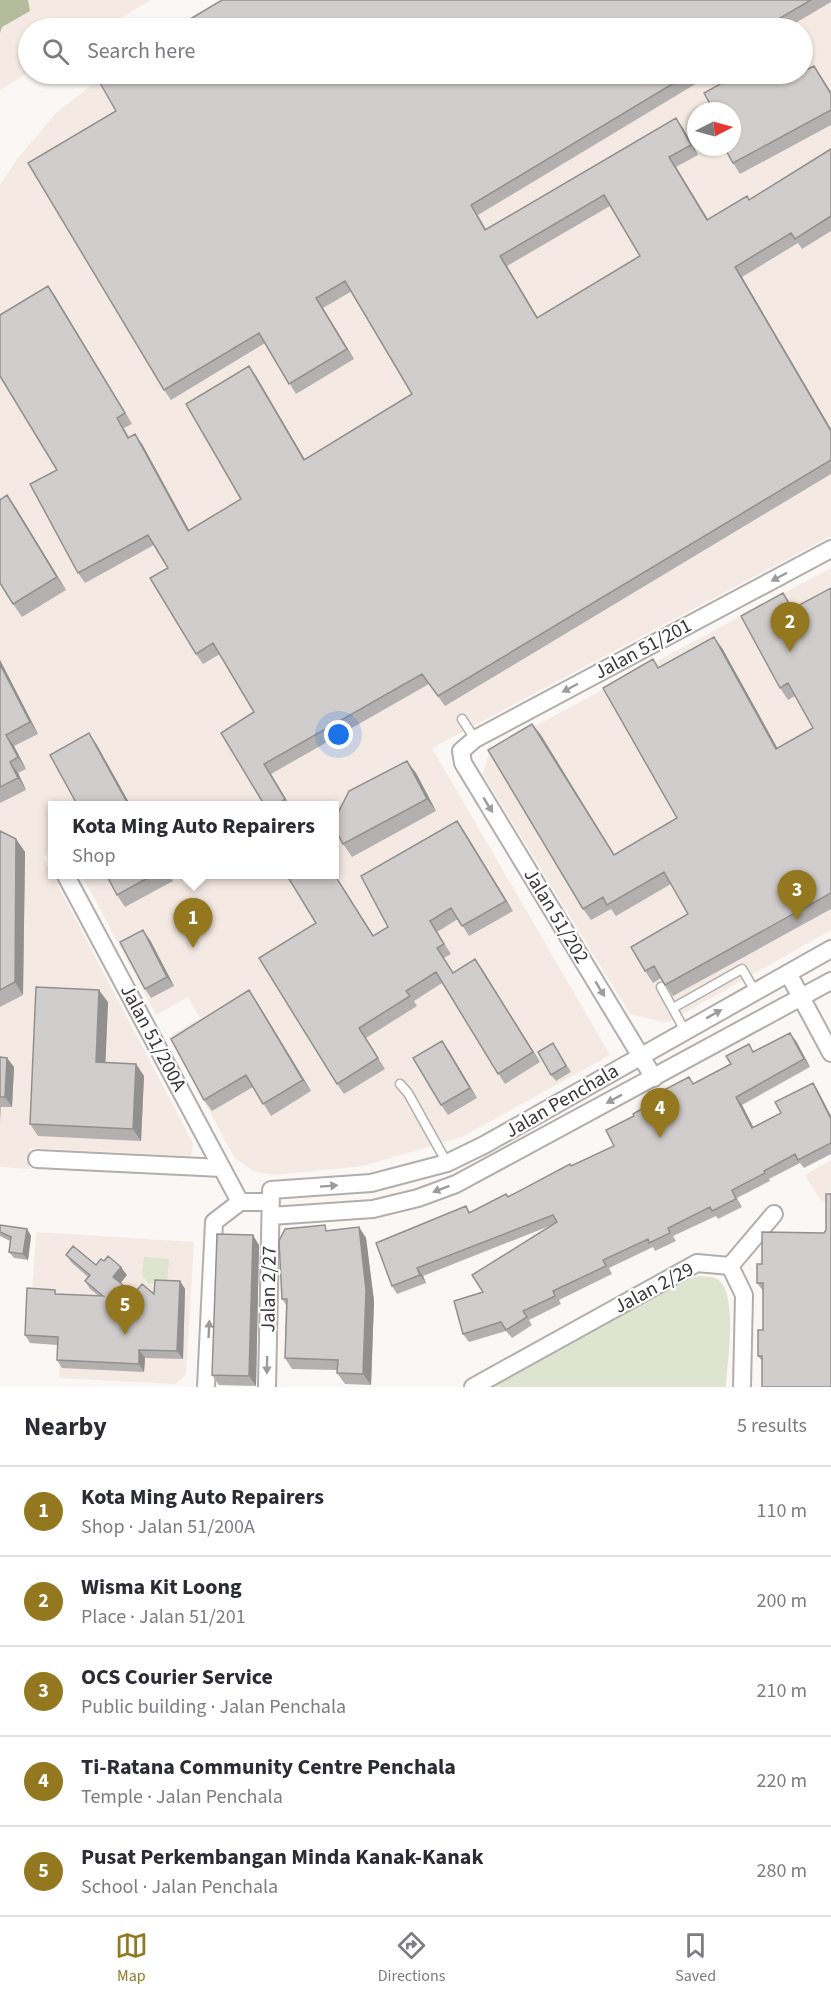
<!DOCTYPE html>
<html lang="en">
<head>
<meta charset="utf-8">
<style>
	:root { --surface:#fff; --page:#f2f2f3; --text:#2b2b33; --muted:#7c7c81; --line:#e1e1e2; --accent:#947820 }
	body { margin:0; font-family:"Source Sans 3",sans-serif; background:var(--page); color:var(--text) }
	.compass { position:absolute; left:687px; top:102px; width:54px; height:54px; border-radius:50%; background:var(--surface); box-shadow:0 2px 4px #0004; rotate:84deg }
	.you { position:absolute; left:339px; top:735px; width:21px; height:21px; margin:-15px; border:4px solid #fff; border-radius:50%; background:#1a73e8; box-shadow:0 0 0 9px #1a73e833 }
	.badge { display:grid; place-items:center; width:39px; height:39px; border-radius:50%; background:var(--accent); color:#fff; font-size:20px; font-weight:700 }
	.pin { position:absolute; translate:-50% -50px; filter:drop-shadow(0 2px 3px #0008) }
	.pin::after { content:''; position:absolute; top:32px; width:21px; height:18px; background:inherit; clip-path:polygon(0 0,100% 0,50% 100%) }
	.popup { position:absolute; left:48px; top:801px; width:291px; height:78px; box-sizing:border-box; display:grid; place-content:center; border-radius:0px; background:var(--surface); filter:drop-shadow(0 2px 4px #0005); font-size:20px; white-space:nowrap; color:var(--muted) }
	.popup b { font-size:22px; color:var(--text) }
	.popup::after { content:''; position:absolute; left:50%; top:100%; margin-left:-12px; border:12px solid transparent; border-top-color:var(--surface) }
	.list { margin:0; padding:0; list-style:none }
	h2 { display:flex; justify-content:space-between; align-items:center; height:78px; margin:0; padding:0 24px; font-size:26px }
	h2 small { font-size:20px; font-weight:400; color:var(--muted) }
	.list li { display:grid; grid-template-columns:39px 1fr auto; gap:18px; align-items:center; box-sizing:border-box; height:90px; padding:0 24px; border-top:2px solid var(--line) }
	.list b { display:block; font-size:22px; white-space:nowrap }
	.list p { margin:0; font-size:20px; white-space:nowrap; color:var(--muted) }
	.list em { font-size:20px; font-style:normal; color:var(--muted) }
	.icon { flex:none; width:33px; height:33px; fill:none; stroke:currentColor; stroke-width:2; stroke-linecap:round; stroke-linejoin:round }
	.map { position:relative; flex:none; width:831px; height:1387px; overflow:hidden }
	.search { position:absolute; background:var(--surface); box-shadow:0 2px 4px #0004; left:18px; right:18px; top:18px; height:66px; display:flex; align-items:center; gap:15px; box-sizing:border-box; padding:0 21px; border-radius:33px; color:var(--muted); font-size:22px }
	.sheet { height:528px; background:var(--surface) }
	nav { display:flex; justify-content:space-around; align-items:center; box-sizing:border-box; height:84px; border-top:2px solid var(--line); background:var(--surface); font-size:16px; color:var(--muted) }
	nav a { display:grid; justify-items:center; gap:3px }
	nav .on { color:var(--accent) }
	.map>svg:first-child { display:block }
</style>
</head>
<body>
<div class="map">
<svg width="831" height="1387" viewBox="0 0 831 1387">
	<rect width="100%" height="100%" fill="#faf7f5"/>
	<path fill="#f5eae3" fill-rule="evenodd" d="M 0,0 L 151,0 L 103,28 L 28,28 L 28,73 L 0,90 Z
		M 223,0 L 831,0 L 831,536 L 432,748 L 610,1055 L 462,1137 L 363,1166 L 274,1175 L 253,1171 L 234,1157 L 169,1037 L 200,1018 L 188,997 L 156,1015 L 82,875 L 334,874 L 334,806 L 52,806 L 52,852 L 43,857 L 193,1143 L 191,1156 L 30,1148 L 29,1169 L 0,1167 L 0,185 L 18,158 L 56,113 L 106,74 L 802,74 L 802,28 L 175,28 ZM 696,111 L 732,111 L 732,147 L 696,147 Z
		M 831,568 L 831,930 L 667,1023 L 630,1014 L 483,775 L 490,750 Z
		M 831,1160 L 831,1201 L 821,1201 L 805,1175 Z
		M 36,1232 L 194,1242 L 186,1375 L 175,1384 L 59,1378 L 63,1295 L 32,1294 Z"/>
	<path fill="#dee4d0" d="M 144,1257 L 169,1259 L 167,1284 L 148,1283 L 142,1276 Z
		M 699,1276 C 705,1277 712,1276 717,1279 C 739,1293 727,1362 726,1387 L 492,1387 L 678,1282 Z"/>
	<path fill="#b4bc9d" d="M 0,0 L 28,0 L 30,11 L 2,27 L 0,33 Z"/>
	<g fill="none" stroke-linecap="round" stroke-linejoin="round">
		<g stroke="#b1aeac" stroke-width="11">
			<path id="lane" d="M 462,719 L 475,739
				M 661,987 L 685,1031
				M 673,1008 L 742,969 L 755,991
				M 400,1084 L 408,1093 L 447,1163"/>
		</g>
		<g stroke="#b1aeac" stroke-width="20">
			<path id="street" d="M 65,874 L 240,1202
				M 788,973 L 831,1053
				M 654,1078 L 463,763 L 461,751 L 475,739 L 831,549
				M 37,1159 L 222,1168
				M 271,1216 L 373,1209 L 418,1198 L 456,1184 L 831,981
				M 730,1266 L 774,1214
				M 206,1387 L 214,1222 L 240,1202 L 271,1202
				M 267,1387 L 271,1190 L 371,1183 L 447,1163 L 484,1145 L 831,949
				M 473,1387 L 697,1263 L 730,1266 L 744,1295 L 742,1387"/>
		</g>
		<use href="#lane" stroke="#fff" stroke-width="8"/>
		<use href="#street" stroke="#fff" stroke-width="16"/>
	</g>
	<path fill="#b4b0af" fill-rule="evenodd" d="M 222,0 L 831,0 L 831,2 L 787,28 L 175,28 Z
		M 814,66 L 831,92 L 831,125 L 740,174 L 733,163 L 788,74 L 791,78 Z
		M 101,74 L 712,74 L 478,215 L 486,229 L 676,118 L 683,128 L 698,155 L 676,167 L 708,219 L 749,200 L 831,149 L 831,231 L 802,249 L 798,243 L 742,277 L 831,429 L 831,474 L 445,706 L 429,684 L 271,774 L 290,806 L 265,806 L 254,712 L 220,654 L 203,664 L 196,654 L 168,568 L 154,545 L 85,583 L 78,573 L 57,470 L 48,286 L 55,296 L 132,424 L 124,428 L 129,437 L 142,444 L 189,530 L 241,499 L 256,376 L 305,460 L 412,394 L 352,291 L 323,308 L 354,359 L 296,394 L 265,343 L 171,400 L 164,390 L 116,111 ZM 610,206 L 640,256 L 538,318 L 507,266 Z
		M 7,495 L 16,508 L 66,590 L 22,617 L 13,604 Z
		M 831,588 L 831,909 L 673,996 L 661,978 L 653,983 L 645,971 L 688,914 L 671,884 L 616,916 L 611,909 L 591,920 L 583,909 L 532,724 L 614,855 L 677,818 L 653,659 L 659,668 L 722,648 L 777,748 L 813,728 L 795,696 L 788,700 L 780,688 L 783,593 L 794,608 Z
		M 0,660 L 38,734 L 14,746 L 26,769 L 18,773 L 26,790 L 0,803 Z
		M 416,773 L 436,811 L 352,857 L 343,844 Z
		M 457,821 L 513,911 L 469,936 L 458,919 L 437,932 L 451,954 L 444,958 L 453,973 L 482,969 L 540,1062 L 505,1084 L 442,983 L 414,1001 L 417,1006 L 366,1038 L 385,1069 L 344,1094 L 337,1084 L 316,923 L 334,873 L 373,936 L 388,927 Z
		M 0,831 L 16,839 L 25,852 L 23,995 L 0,1007 Z
		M 106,874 L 169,874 L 173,881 L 125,907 L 117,895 Z
		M 150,940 L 174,986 L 151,998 L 145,989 Z
		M 108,1002 L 105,1062 L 136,1064 L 144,1076 L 141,1141 L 38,1136 L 30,1124 Z
		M 257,1002 L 311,1091 L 271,1116 L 253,1087 L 212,1111 L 204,1100 Z
		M 796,1041 L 810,1067 L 742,1105 L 753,1127 L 781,1113 L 813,1083 L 818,1091 L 831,1116 L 831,1154 L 804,1168 L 800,1163 L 769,1179 L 770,1181 L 737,1198 L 742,1207 L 718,1219 L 716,1216 L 673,1236 L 676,1241 L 655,1251 L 653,1247 L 609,1268 L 612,1274 L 559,1300 L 561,1304 L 529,1320 L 532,1325 L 512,1338 L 506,1331 L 469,1342 L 463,1334 L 483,1292 L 552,1225 L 423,1276 L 426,1283 L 397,1294 L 392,1286 L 466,1206 L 470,1212 L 508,1196 L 614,1146 L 634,1116 L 694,1083 L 754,1051 Z
		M 557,1049 L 571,1072 L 556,1081 L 551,1075 Z
		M 449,1051 L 477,1098 L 448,1115 L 441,1105 Z
		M 0,1057 L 7,1058 L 14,1067 L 12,1107 L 1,1107 L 0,1123 Z
		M 0,1225 L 27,1229 L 31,1236 L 28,1260 L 14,1258 L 9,1252 L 10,1241 L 0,1236 Z
		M 359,1227 L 366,1238 L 374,1301 L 371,1385 L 345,1384 L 337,1373 L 337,1370 L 292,1369 L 285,1358 L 286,1305 L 282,1299 L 329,1230 Z
		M 259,1245 L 256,1386 L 219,1385 L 212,1375 Z
		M 66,1255 L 96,1265 L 104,1261 L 127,1275 L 120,1283 L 134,1294 L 154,1294 L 180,1281 L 185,1289 L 183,1359 L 145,1358 L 144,1372 L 62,1368 L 57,1360 L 57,1345 L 30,1343 L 25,1335 L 58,1294 L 99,1296 L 90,1289 L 85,1281 L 88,1277 L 72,1263 Z
		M 757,1264 L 831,1387 L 762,1361 L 758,1356 L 763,1330 L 763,1291 L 757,1283 Z"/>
	<path fill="#92908f" d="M 814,66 L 831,92 L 831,94 Z
		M 676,118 L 683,128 L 698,155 L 691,145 Z
		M 669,157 L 676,167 L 714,230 L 707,220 Z
		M 500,256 L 507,266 L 544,328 L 537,318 Z
		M 735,267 L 742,277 L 831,429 L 831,431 Z
		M 48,286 L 55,296 L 132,424 L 125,413 Z
		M 316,298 L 323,308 L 354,359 L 347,349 Z
		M 249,366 L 256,376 L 311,470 L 304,460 Z
		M 135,434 L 142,444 L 195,541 L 188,531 Z
		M 7,495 L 16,508 L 66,590 L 57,577 Z
		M 714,637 L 722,648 L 784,760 L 776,749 Z
		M 0,660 L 38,734 L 30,722 L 0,664 Z
		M 532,724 L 541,735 L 622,867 L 614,855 Z
		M 89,733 L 97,745 L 131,806 L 129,806 Z
		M 6,735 L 14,746 L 26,769 L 18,757 Z
		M 407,761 L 416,773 L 436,811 L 427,799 Z
		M 10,762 L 18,773 L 26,790 L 18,778 Z
		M 264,764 L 271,774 L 290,806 L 285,799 Z
		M 457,821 L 464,831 L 513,911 L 506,901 Z
		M 16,839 L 25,852 L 23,995 L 15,982 Z
		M 334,873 L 380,946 L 373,936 Z
		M 143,930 L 150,940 L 174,986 L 167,977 Z
		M 475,959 L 482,969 L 540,1062 L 533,1052 Z
		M 99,990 L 108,1002 L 105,1074 L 96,1062 Z
		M 249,990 L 257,1002 L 311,1091 L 303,1080 Z
		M 790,1033 L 796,1041 L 810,1067 L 804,1059 Z
		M 442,1041 L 449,1051 L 477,1098 L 470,1088 Z
		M 7,1058 L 14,1067 L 12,1107 L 5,1097 Z
		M 136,1064 L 144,1076 L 141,1141 L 133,1129 Z
		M 813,1083 L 818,1091 L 831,1116 L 831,1119 Z
		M 736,1097 L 742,1105 L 758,1136 L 752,1128 Z
		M 359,1227 L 366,1238 L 374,1301 L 371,1385 L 363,1374 Z
		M 27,1229 L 31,1236 L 28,1260 L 23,1254 Z
		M 253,1235 L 259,1245 L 256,1386 L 249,1376 Z
		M 121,1267 L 127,1275 L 119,1285 L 113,1277 Z
		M 417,1268 L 423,1276 L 426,1283 L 420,1275 Z
		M 180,1281 L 185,1289 L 183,1359 L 177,1351 Z
		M 139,1350 L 145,1358 L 144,1372 L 139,1364 Z"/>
	<path fill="#d1cdcc" stroke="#92908f" stroke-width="1.5" fill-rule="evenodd" d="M 222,0 L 811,0 L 763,28 L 175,28 Z
		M 814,66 L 831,94 L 831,110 L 733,163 L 724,147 L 732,147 L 732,111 L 714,111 L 704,93 L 738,74 L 787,74 L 790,78 L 799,74 L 802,74 L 802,72 Z
		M 101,74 L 689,74 L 471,205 L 485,230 L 676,118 L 691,145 L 669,157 L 707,220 L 747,196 L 749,200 L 831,149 L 831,216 L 795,239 L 791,233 L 735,267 L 831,431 L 831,460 L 438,696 L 422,674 L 264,764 L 285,799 L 275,806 L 265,806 L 221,733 L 254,712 L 213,643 L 196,654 L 150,578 L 168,568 L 148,535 L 78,573 L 30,484 L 57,470 L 0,376 L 0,315 L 48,286 L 125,413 L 117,418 L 128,438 L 135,434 L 188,531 L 241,499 L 186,404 L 249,366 L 304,460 L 412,394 L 345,281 L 316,298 L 347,349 L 289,384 L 259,333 L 164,390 L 28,163 L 116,111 L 96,76 ZM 604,195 L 640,256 L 537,318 L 500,256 Z
		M 7,495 L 57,577 L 13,604 L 0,583 L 0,500 Z
		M 831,588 L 831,893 L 665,985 L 654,966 L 645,971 L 631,947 L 688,914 L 664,872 L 607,905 L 603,897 L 583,909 L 488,750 L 532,724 L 614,855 L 677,818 L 603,688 L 653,659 L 658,668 L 714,637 L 776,749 L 813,728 L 788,683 L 780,688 L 741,616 L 783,593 L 792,609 Z
		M 0,664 L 30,722 L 6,735 L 18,757 L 10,762 L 18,778 L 0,787 Z
		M 89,733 L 129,806 L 78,806 L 50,755 Z
		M 407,761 L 427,799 L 343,844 L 334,827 L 334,821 L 349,791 Z
		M 457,821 L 506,901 L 462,926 L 451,908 L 430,921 L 444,944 L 437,948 L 453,973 L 475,959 L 533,1052 L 498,1074 L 436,972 L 406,991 L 410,996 L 359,1028 L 378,1058 L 337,1084 L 259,958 L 316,923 L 286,874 L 334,874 L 373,936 L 388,927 L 361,876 Z
		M 0,831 L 16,839 L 15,982 L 0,990 Z
		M 106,874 L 155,874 L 117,895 Z
		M 143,930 L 167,977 L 145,989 L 120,942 Z
		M 36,987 L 99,990 L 96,1062 L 136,1064 L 133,1129 L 30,1124 Z
		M 249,990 L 303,1080 L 263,1104 L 246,1075 L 204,1100 L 171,1039 Z
		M 790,1033 L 804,1059 L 736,1097 L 752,1128 L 781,1113 L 775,1102 L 813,1083 L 831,1119 L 831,1143 L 798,1160 L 795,1154 L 764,1171 L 765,1173 L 732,1190 L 736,1199 L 712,1211 L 710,1207 L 668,1228 L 670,1233 L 649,1243 L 648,1239 L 603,1260 L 606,1266 L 553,1291 L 555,1296 L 523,1311 L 527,1317 L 506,1330 L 501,1322 L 463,1334 L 454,1301 L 483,1292 L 472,1275 L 557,1222 L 553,1215 L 417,1268 L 420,1275 L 392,1286 L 376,1243 L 466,1206 L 469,1213 L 506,1194 L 508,1197 L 570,1164 L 571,1166 L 614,1146 L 606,1130 L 634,1116 L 633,1114 L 662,1097 L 660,1092 L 689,1077 L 693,1084 L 731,1064 L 726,1056 L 749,1044 L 753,1052 Z
		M 442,1041 L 470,1088 L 441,1105 L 413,1058 Z
		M 553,1043 L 566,1066 L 551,1075 L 538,1052 Z
		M 0,1057 L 7,1058 L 5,1097 L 0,1097 Z
		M 826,1194 L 831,1194 L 831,1387 L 762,1387 L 762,1356 L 758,1356 L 758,1330 L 763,1330 L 763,1283 L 757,1283 L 757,1264 L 762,1264 L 762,1232 L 824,1233 L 826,1230 Z
		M 0,1225 L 27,1229 L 23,1254 L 9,1252 L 11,1237 L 0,1232 Z
		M 325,1225 L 326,1231 L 359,1227 L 366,1290 L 363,1374 L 337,1373 L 338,1360 L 285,1358 L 287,1299 L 282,1299 L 279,1241 L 285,1229 Z
		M 217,1234 L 253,1235 L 249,1376 L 212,1375 Z
		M 73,1246 L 96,1265 L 101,1259 L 104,1261 L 108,1256 L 121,1267 L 113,1277 L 134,1294 L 142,1284 L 154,1294 L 155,1280 L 180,1281 L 177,1351 L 139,1350 L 139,1364 L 57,1360 L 58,1337 L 25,1335 L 27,1288 L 55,1290 L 55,1294 L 103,1296 L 85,1281 L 90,1275 L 66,1255 Z"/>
	<defs><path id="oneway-solid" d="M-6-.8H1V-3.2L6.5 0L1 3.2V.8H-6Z" transform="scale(1.5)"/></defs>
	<g fill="#9c9b9b">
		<use href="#oneway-solid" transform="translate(779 577) rotate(152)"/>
		<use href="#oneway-solid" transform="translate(570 688) rotate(152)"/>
		<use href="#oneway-solid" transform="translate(488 805) rotate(59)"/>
		<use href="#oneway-solid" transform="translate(600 989) rotate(59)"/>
		<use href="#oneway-solid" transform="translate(714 1014) rotate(-29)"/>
		<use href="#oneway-solid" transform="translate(614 1099) rotate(151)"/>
		<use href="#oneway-solid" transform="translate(329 1186) rotate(-4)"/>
		<use href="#oneway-solid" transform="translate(441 1189) rotate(159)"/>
		<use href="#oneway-solid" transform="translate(209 1329) rotate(-87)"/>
		<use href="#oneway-solid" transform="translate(267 1365) rotate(91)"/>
	</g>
	<g text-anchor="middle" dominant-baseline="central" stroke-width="4.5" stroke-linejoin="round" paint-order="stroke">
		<g font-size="20" fill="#393737" stroke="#fff">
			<text transform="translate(643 649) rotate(-28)">Jalan 51/201</text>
			<text transform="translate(556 916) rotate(59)">Jalan 51/202</text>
			<text transform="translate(153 1038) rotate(62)">Jalan 51/200A</text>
			<text transform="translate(562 1101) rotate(-30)">Jalan Penchala</text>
			<text transform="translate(654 1288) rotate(-28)">Jalan 2/29</text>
			<text transform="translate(269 1289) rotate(-89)">Jalan 2/27</text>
		</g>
	</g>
</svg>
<svg class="compass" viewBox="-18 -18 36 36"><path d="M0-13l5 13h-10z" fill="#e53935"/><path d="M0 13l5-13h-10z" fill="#7c7c81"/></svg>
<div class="you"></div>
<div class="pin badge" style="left:193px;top:948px">1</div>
<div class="popup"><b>Kota Ming Auto Repairers</b>Shop</div>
<div class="pin badge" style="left:790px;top:652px">2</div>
<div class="pin badge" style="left:797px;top:920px">3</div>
<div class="pin badge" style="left:660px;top:1138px">4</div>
<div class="pin badge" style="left:125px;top:1335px">5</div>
<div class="search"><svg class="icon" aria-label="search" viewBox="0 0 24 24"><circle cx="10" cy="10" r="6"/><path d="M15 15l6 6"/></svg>Search here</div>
</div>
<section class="sheet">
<h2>Nearby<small>5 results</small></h2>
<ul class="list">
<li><span class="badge">1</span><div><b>Kota Ming Auto Repairers</b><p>Shop · Jalan 51/200A</p></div><em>110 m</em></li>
<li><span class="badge">2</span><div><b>Wisma Kit Loong</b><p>Place · Jalan 51/201</p></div><em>200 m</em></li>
<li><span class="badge">3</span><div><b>OCS Courier Service</b><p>Public building · Jalan Penchala</p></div><em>210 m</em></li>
<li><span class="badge">4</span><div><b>Ti-Ratana Community Centre Penchala</b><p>Temple · Jalan Penchala</p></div><em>220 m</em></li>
<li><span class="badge">5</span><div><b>Pusat Perkembangan Minda Kanak-Kanak</b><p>School · Jalan Penchala</p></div><em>280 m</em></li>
</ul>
</section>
<nav>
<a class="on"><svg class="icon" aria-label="map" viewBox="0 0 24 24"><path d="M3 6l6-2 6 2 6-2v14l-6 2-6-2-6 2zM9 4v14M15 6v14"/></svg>Map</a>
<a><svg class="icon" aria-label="directions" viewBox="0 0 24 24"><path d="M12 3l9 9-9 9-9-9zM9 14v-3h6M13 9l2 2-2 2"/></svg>Directions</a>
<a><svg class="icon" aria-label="saved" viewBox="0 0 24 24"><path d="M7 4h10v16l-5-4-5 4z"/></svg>Saved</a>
</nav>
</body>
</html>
